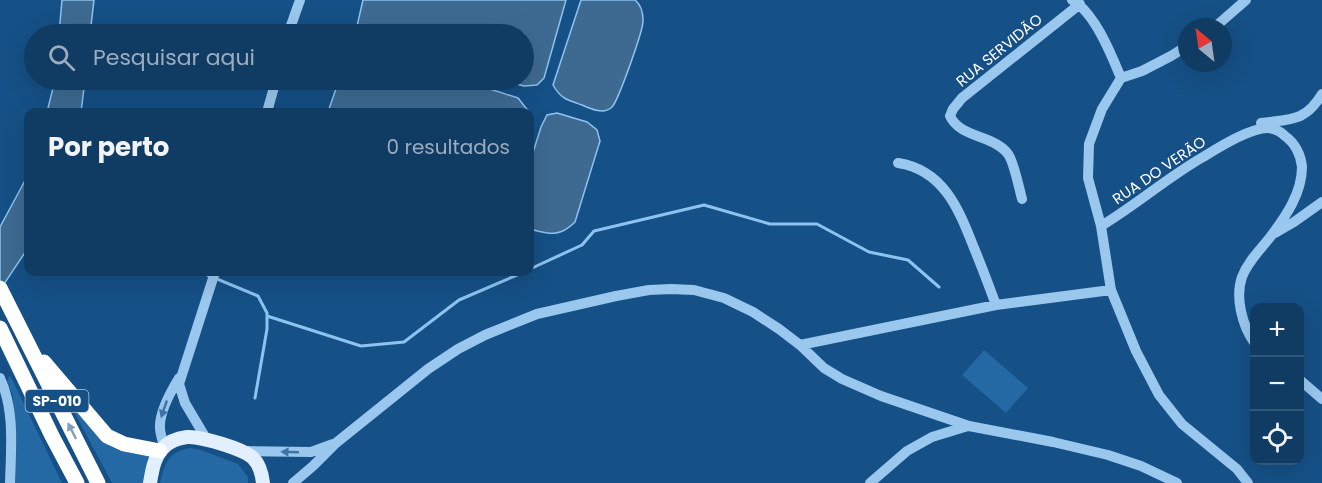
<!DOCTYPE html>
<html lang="pt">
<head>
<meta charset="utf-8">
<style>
	:root { --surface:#103c64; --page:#19436a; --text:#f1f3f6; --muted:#9cadbf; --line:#305678 }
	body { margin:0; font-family:Poppins,sans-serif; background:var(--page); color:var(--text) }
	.controls { position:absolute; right:18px; bottom:18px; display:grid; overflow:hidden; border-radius:12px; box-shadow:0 6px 24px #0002 }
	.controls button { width:54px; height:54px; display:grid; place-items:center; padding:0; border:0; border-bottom:2px solid var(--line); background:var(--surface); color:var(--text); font:30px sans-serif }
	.compass { position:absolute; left:1178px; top:18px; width:54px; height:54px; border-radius:50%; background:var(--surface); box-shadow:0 6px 24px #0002; rotate:331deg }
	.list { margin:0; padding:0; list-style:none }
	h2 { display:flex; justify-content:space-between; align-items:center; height:78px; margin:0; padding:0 24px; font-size:26px }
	h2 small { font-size:20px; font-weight:400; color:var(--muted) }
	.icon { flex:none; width:33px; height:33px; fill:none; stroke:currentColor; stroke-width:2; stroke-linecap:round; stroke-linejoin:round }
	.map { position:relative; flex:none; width:1322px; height:483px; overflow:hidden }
	.search { position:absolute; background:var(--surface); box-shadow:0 6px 24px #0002; left:24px; top:24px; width:510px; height:66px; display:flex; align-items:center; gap:15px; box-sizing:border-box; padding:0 21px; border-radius:33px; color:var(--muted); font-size:22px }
	.panel { position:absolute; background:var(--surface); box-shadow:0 6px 24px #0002; left:24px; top:108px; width:510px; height:168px; border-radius:12px }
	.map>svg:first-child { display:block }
</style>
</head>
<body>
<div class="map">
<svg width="1322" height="483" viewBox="0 0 1322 483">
	<rect width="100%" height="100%" fill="#155086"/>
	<path fill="#2468a4" d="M 984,350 L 1028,388 L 1006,413 L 962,375 Z
		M 10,375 L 62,483 L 15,483 L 13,396 L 7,381 Z
		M 64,393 C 79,411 99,445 121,451 C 130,453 141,453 150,455 L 144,483 L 112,483 Z
		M 190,448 L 201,450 L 238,464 L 248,477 L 248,483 L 160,483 C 165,463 168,452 190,448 Z"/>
	<path fill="#3e6a92" stroke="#8cc3f1" stroke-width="1.5" d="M 62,0 L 94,0 L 90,34 L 59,34 Z
		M 363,0 L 566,0 L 544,78 L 537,85 L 524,86 L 502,80 L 524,80 L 524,34 L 363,34 L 357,26 Z
		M 581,0 L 635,0 C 641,5 643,12 643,20 C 644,29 618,101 612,107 C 604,115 591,109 582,105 C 567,100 561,99 553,85 Z
		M 55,80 L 85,80 L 81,112 L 47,112 Z
		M 339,80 L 462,80 L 518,98 L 529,112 L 328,112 Z
		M 557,113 L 587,122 L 597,130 L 600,141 L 575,222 C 559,238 549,234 530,229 L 530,162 L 541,127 L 547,115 Z
		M 28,175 L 28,248 L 0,290 L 0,227 Z"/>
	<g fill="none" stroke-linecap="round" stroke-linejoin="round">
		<path stroke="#8cc3f1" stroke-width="3" d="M 530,269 L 582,245 L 594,231 L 704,205 L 770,224 L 817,224 L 869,252 L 908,260 L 939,287
			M 200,272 L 258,296 L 267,313 L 267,329 L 255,398
			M 267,316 L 361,346 L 404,342 L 459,300 L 524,272"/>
		<path stroke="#9ac7ee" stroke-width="10" d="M 1072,0 C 1095,13 1111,54 1121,78
			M 1215,27 L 1246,0
			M 288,34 L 300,0
			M 1187,46 L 1171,56 L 1142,71 L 1121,78 L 1102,109 L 1089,144 L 1088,178 L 1101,226 L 1111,290 L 1136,351 L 1159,395 L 1182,424 L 1237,469 L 1248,483
			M 267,112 L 276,80
			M 1261,123 C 1291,119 1305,122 1322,94
			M 898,163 C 944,170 959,210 974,248 C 982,267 989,286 996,305
			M 1022,199 C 1019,188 1014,162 1008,154 C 994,135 960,138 950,116 L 953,109 L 962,98 L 1080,4
			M 1101,226 C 1136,205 1168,177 1203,157 C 1218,148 1251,127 1269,128 C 1275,129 1281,132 1285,136 C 1295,143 1301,155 1302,167 C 1302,193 1286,216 1271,236 C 1261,249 1248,261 1242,277 C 1235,297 1242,325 1254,342
			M 1275,233 L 1294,222 L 1322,202
			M 800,345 L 996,305 L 1111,290
			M 0,378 C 15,410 11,448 10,483
			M 1300,380 L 1322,399
			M 207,440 L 185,403 L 179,384 L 215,272
			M 164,447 C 163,441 160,434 160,428 C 159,412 171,391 179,378
			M 243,451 L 311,452 L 333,444
			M 293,483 L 313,466 L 336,443 L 428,369 L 458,349 L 485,335 L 537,314 L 616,296 L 649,290 L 671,289 L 694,290 L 724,298 L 753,312 L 779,329 L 800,345 L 824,368 L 842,379 L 881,396 L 969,426 L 1053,442 L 1108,455 L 1141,466 L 1177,483
			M 870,483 L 907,451 L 932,437 L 968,426"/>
		<path stroke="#e1efff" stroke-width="14" d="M 150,483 C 152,471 154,458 162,449 C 168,442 178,438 187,437 C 200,436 244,449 253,458 C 259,464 262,474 263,483"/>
		<path stroke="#fff" stroke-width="15" d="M 0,288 L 98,483
			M 0,328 L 52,436 L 77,483
			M 44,362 L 107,436 L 124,444 L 160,451"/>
	</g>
	<defs><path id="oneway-solid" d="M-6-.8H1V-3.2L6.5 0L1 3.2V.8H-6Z" transform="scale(1.5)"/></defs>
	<g fill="#3d74a5">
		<use href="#oneway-solid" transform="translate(164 409) rotate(109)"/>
		<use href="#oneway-solid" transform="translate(290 452) rotate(-178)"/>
	</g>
	<use fill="#7e9fbc" href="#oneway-solid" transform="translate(72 431) rotate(-117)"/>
	<g text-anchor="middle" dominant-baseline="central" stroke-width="4.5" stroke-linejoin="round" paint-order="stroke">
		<rect fill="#155086" stroke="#b9cadb" stroke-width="1.5" x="25.5" y="390" width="63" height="22" rx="4.5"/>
		<g font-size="14" font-weight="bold" fill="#fff">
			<text x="57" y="401">SP-010</text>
		</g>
		<g font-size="15" fill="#fff" stroke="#155086">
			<text transform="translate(999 50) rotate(-39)">RUA SERVIDÃO</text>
			<text transform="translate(1159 170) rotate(-34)">RUA DO VERÃO</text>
		</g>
	</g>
</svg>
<div class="controls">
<button>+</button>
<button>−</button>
<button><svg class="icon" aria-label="locate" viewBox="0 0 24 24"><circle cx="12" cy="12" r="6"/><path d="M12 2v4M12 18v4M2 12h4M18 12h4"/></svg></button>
</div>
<svg class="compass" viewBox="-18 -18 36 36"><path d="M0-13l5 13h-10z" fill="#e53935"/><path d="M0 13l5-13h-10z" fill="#9cadbf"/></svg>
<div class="search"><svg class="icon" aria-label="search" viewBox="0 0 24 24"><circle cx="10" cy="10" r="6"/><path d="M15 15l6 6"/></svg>Pesquisar aqui</div>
<section class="panel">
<h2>Por perto<small>0 resultados</small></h2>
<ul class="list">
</ul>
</section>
</div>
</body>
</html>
